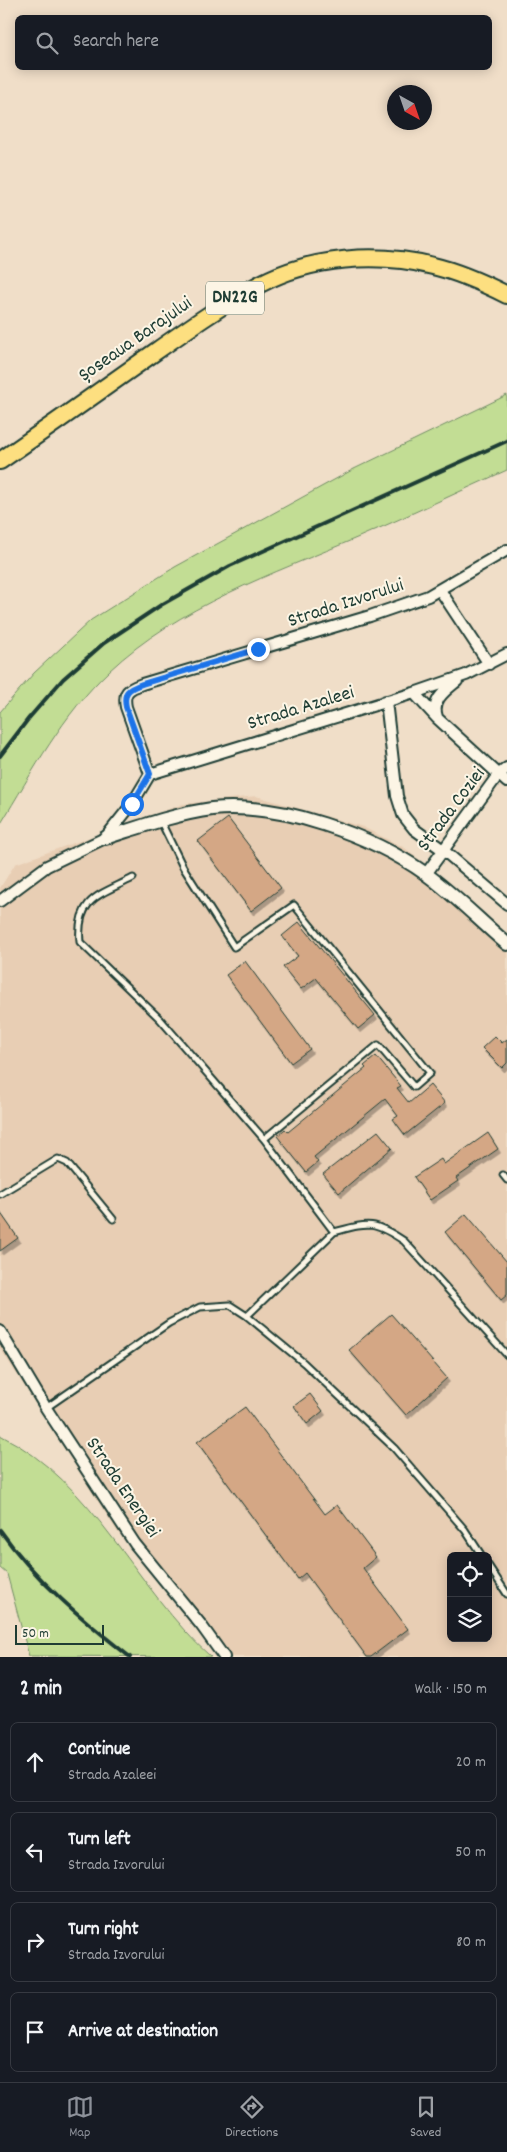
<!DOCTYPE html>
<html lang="en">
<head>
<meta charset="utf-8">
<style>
	:root { --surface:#171b24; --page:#20242c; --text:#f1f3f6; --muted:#9ea1a6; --line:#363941; --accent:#8c9099 }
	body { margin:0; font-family:Dekko,sans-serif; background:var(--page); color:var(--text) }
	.controls { position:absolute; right:15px; bottom:15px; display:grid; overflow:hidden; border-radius:8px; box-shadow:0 2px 12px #0003 }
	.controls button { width:45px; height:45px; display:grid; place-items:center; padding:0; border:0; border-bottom:1px solid var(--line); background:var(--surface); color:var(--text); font:25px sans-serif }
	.compass { position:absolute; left:387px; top:85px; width:45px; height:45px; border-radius:50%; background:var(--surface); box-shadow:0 2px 12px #0003; rotate:140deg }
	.scale { position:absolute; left:15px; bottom:12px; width:89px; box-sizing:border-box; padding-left:5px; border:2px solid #1f3d34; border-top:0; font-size:14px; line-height:18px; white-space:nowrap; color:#1f3d34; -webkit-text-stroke:4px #fcf5e5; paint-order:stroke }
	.stop { position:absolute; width:15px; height:15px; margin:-11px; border:4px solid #1a73e8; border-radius:50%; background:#fff }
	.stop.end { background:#1a73e8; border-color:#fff; box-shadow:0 1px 5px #0008 }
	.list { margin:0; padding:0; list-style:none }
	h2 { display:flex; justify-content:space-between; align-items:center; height:65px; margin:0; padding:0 20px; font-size:21px }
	h2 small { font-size:16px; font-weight:400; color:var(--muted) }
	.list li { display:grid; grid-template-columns:32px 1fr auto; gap:15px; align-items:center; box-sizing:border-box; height:80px; margin:0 10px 10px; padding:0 10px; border:1px solid var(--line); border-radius:8px }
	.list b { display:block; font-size:19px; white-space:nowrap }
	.list p { margin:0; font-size:16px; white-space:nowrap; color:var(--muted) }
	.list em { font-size:16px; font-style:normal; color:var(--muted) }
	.icon { flex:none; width:28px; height:28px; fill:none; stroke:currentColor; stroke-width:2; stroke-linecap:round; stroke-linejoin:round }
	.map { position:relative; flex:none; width:507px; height:1657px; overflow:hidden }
	.search { position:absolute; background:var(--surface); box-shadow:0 2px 12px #0003; left:15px; right:15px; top:15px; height:55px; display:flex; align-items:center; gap:12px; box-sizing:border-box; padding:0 18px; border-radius:8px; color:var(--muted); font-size:19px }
	.sheet { height:425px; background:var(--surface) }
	nav { display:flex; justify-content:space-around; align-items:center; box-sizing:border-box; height:70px; border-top:1px solid var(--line); background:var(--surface); font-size:14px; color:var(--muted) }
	nav a { display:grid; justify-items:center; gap:2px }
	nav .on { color:var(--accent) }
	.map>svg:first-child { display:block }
</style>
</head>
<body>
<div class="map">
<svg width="507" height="1657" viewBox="0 0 507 1657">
	<defs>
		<filter id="shadow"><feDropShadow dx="2.5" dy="4" stdDeviation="0" flood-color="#0004"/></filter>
	</defs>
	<rect width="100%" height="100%" fill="#f0dec8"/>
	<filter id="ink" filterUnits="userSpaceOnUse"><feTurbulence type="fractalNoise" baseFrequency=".02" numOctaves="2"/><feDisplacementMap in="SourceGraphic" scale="10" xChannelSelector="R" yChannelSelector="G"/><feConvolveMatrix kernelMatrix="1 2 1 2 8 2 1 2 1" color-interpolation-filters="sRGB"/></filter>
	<g filter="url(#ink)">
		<path fill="#e8ceb4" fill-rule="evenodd" d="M 256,796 L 363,827 L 405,848 L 507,934 L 507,1657 L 222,1657 L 117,1531 L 0,1348 L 0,888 L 15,864 L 183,804 ZM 451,1556 L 488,1556 L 488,1638 L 451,1638 Z"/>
		<path fill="#c2dd94" stroke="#708d64" d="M 507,395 L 507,470 C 458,492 408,516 359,537 C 273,574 178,606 109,671 C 63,714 33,771 0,825 L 0,712 L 34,673 L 91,620 L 175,567 L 354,469 Z
			M 0,1435 C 96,1483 135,1589 211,1657 L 29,1656 L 7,1574 L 0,1568 Z"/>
		<path fill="#d4a785" stroke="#1f3d34" filter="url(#shadow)" d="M 228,818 L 281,888 L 251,911 L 198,841 Z
			M 299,922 L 375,1015 L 358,1029 L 316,978 L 301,989 L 283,967 L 298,956 L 282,936 Z
			M 245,961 L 310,1049 L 291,1063 L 226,975 Z
			M 495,1036 L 502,1043 L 507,1039 L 507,1063 L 502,1068 L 482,1048 Z
			M 376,1056 L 401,1086 L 397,1088 L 409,1103 L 430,1085 L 445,1103 L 405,1135 L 393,1119 L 398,1116 L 385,1099 L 314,1157 L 318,1162 L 306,1172 L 277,1136 L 285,1129 L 288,1132 L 366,1068 L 364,1066 Z
			M 378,1131 L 392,1148 L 339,1193 L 323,1174 Z
			M 488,1133 L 498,1149 L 456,1178 L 458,1181 L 430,1200 L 414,1177 L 441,1159 L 444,1164 Z
			M 0,1212 L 18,1238 L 0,1251 Z
			M 466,1214 L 507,1262 L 507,1295 L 501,1300 L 445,1232 Z
			M 391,1314 L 447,1378 L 406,1415 L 349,1350 Z
			M 310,1394 L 323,1411 L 307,1424 L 294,1406 Z
			M 245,1407 L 325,1514 L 337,1505 L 376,1557 L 363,1568 L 408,1629 L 371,1657 L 367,1657 L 305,1573 L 298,1579 L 197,1442 Z"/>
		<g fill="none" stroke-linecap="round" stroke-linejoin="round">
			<g stroke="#1f3d34" stroke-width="9">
				<path id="service" d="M 161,822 L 183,867 L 234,947 L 294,905 L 430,1073 L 414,1087 L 378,1045 L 264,1139 L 334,1232 C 368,1223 373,1220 404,1241 L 507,1355
					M 133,878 C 100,895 76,898 80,942 L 160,1019 L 264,1139
					M 503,1175 L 507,1180
					M 0,1194 L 58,1159 L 67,1163 L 113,1219
					M 247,1316 L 334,1232
					M 46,1408 L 169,1323 L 200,1307 L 230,1305 L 247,1316 L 304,1363 L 394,1448 L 465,1530 L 482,1556
					M 488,1565 L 507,1594"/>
			</g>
			<g stroke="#1f3d34" stroke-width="14">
				<path id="minor" d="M 440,590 L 489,664
					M 414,693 L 437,718 L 507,782
					M 386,701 L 397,796 L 403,815 L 414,829 L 443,850 L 507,904
					M 437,717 C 431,700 445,691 457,681
					M 150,774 L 126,707 C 123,692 128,689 142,684 L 370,616 L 428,596 L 507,550
					M 426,874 L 498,775 L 507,768
					M 0,901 L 47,866 L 105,838 L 132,804 L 150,774 L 414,693 L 466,675 L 507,654
					M 0,1331 L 46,1408 L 135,1544 L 201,1625 L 224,1657"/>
			</g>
			<g stroke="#1f3d34" stroke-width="16">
				<path id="tertiary" d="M 105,838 C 140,827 175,814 212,809 C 280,802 371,835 426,874 C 455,895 480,921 507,944"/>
			</g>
			<g stroke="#1f3d34" stroke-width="20">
				<path id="trunk" d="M 0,461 C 52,425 103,389 155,352 C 189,328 223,304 260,284 C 311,257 377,252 433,266 C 459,272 483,283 507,295"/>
			</g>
			<use href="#service" stroke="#fcf5e5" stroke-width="5"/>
			<use href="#minor" stroke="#fcf5e5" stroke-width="10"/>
			<use href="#tertiary" stroke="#fcf5e5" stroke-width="12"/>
			<use href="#trunk" stroke="#fddf80" stroke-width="16"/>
			<path stroke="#1f3d34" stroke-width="4" d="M 0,756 L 29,718 L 63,679 L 104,643 L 161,605 L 230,566 L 507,441
				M 0,1530 C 35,1580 83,1620 130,1657"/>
		</g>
	</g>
	<g fill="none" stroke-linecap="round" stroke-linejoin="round" filter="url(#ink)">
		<path stroke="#1a73e8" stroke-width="6" d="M 132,804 L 150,774 L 126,707 C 123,692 128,689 142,684 L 258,649"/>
	</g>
	<g text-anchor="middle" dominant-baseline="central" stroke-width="4" stroke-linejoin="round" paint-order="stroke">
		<rect fill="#fcf5e5" stroke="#617469" stroke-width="1" x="206" y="281.5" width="58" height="33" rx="4"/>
		<g font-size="19" font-weight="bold" fill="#1f3d34">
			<text x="235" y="298">DN22G</text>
		</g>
		<g font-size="20" fill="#1f3d34" stroke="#fcf5e5">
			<text transform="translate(136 340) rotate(-35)">Șoseaua Barajului</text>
			<text transform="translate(346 604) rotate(-18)">Strada Izvorului</text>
			<text transform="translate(301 709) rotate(-17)">Strada Azaleei</text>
			<text transform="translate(452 810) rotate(-53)">Strada Coziei</text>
			<text transform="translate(122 1488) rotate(56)">Strada Energiei</text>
		</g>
	</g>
</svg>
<div class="controls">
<button><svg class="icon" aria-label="locate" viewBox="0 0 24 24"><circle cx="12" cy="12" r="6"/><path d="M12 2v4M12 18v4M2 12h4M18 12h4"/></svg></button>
<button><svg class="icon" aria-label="layers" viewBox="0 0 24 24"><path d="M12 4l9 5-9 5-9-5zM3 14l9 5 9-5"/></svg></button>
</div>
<svg class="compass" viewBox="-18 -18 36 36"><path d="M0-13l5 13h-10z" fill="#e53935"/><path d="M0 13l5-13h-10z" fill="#9ea1a6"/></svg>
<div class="scale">50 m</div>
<div class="stop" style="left:132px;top:804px"></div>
<div class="stop end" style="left:258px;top:649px"></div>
<div class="search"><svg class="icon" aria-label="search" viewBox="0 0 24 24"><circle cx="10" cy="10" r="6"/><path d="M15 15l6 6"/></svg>Search here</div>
</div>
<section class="sheet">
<h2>2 min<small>Walk · 150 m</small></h2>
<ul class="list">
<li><svg class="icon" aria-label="ahead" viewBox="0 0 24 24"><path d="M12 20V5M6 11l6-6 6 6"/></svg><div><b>Continue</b><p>Strada Azaleei</p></div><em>20 m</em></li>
<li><svg class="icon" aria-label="left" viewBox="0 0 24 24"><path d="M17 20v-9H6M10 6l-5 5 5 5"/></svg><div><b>Turn left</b><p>Strada Izvorului</p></div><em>50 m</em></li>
<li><svg class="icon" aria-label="right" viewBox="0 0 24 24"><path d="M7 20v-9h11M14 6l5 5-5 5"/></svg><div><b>Turn right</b><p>Strada Izvorului</p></div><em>80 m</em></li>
<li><svg class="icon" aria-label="arrive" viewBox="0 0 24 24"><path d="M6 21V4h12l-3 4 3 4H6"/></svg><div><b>Arrive at destination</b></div></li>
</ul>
</section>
<nav>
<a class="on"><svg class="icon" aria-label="map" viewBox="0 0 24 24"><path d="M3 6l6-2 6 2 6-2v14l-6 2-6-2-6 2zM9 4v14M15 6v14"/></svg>Map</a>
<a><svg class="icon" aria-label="directions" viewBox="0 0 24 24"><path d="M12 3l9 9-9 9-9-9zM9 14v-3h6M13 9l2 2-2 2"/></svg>Directions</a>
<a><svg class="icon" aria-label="saved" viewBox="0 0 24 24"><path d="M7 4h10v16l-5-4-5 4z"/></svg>Saved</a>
</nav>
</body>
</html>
